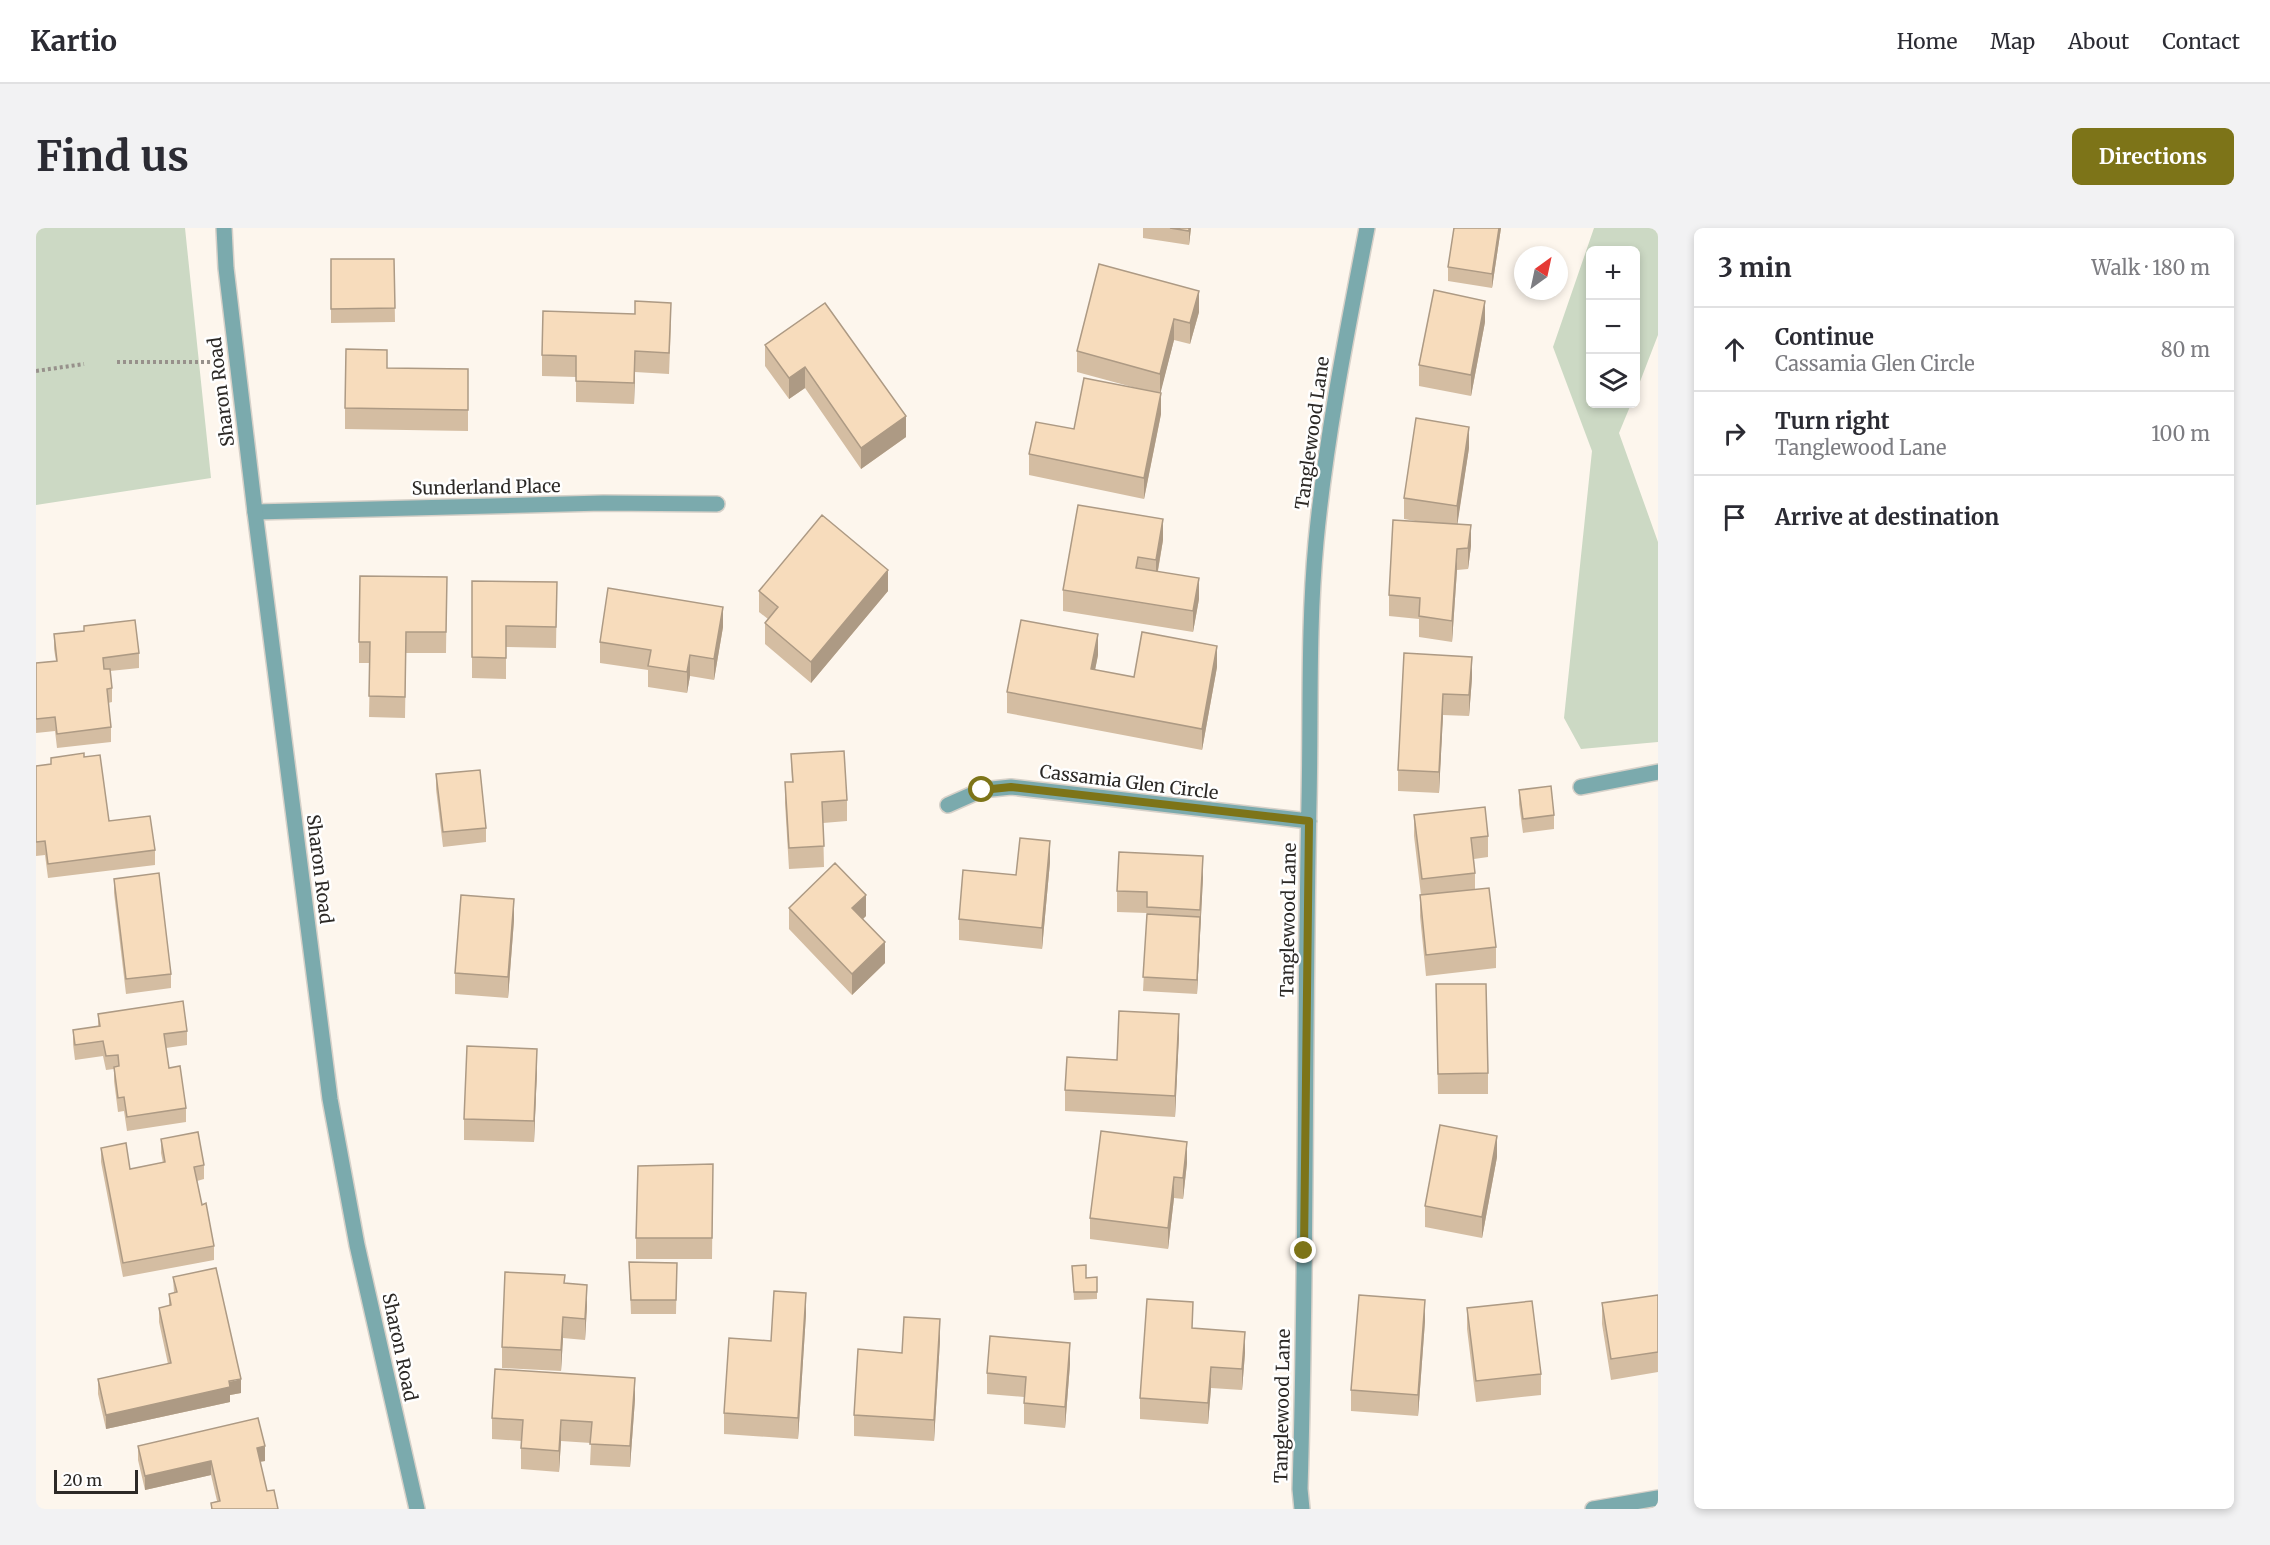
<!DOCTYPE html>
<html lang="en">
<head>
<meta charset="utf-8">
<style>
	:root { --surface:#fff; --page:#f2f2f3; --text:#2b2b33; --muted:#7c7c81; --line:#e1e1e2; --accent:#7d7418 }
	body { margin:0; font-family:Merriweather,serif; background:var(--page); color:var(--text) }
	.controls { position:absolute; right:18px; top:18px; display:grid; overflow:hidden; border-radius:9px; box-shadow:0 3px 9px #0003 }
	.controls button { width:54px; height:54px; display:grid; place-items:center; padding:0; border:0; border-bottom:2px solid var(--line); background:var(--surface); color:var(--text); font:30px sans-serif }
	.compass { position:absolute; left:1478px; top:18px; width:54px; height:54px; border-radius:50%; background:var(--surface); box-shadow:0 3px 9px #0003; rotate:33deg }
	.scale { position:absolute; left:18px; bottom:15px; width:84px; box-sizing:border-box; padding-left:6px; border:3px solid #2c2926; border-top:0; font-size:16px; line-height:21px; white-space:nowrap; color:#2c2926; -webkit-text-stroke:4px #fff; paint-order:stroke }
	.stop { position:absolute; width:18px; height:18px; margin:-14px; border:4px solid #7d7418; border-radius:50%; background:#fff }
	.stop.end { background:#7d7418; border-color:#fff; box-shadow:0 2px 6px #0008 }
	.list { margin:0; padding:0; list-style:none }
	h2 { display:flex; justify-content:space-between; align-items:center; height:78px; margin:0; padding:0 24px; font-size:26px }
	h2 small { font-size:20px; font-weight:400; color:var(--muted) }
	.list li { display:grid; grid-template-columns:39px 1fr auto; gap:18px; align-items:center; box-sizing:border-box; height:84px; padding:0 24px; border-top:2px solid var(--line) }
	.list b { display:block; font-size:22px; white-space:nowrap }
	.list p { margin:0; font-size:20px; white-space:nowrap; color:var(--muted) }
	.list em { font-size:20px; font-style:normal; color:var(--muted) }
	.icon { flex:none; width:33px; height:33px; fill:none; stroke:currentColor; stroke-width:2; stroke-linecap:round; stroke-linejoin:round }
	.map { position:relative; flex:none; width:1622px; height:1281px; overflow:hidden; border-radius:9px }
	header { display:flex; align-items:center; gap:36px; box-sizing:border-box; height:84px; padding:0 30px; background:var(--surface); border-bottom:2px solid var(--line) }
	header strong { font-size:28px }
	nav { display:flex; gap:33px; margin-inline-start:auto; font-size:21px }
	.intro { display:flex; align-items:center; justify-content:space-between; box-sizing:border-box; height:144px; padding:0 36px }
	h1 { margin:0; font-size:42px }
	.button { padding:15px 27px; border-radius:9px; background:var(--accent); color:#fff; font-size:21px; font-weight:700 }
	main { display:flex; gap:36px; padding:0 36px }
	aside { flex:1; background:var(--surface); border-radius:9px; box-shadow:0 3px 9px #0003 }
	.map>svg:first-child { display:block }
</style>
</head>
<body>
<header>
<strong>Kartio</strong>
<nav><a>Home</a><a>Map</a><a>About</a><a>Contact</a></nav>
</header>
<div class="intro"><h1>Find us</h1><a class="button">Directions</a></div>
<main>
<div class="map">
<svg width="1622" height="1281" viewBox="0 0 1622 1281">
	<rect width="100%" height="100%" fill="#fdf6ed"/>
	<path fill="#ccd9c4" d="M 0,0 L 149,0 L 175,250 L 0,277 Z
		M 1558,0 L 1622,0 L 1622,107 L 1600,164 L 1600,22 L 1554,22 L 1554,176 L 1595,176 L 1583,205 L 1622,314 L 1622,514 L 1545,521 L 1528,490 L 1556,223 L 1517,119 Z"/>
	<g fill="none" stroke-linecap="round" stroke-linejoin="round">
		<g stroke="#d7d1c9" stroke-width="18">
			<path id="minor" d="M 219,284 L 567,275 L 681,276
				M 1545,559 L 1622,544
				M 912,577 L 946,562 L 975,559 L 1273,593
				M 1266,1281 L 1264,1261 C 1271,1032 1268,803 1273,574 C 1275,488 1272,400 1280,314 C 1290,208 1311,104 1331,0
				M 1557,1281 L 1622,1270"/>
		</g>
		<g stroke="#d7d1c9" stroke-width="18">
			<path id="tertiary" d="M 188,0 L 190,40 L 219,284 L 294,871 L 321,1017 L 381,1281"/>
		</g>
		<path stroke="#97918b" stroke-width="4" stroke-dasharray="3 3" stroke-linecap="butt" d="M 81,134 L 179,134
			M 0,143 L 48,136"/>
		<use href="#minor" stroke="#7baaad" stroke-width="15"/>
		<use href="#tertiary" stroke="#7baaad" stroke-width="15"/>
	</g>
	<path fill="#d4bda2" d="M 1107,0 L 1155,0 L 1153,17 L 1107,10 Z
		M 1418,0 L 1465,0 L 1456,60 L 1412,53 L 1412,39 Z
		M 295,31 L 358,31 L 359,94 L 295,95 Z
		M 1063,36 L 1163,84 L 1154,116 L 1138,112 L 1124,165 L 1125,186 L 1108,271 L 993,247 L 993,226 L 1038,201 L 1100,160 L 1041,144 L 1041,123 Z
		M 789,75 L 870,209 L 825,241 L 769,160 L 753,171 L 729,138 L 729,117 Z
		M 1449,94 L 1435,168 L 1383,158 L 1383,137 Z
		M 635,96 L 633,146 L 599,144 L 598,176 L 540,174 L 540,149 L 506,148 L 506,127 Z
		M 351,140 L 432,141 L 432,203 L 309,201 L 309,180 Z
		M 1433,220 L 1421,296 L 1435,318 L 1432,341 L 1421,342 L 1416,414 L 1383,409 L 1383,391 L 1353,388 L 1353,367 L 1385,294 L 1368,291 L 1368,270 Z
		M 1127,312 L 1122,343 L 1163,371 L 1157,404 L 1027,383 L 1027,362 Z
		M 411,349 L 410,425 L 370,425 L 369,490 L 333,489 L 334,435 L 323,435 L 323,414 Z
		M 436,353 L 521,354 L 520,420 L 470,419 L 470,451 L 436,450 Z
		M 723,363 L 852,363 L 775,455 L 729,416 L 729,395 L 732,391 L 723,384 Z
		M 687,399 L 678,452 L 654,448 L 651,465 L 612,459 L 612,442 L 564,435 L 564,414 Z
		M 18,406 L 103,425 L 103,440 L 74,443 L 76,460 L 76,474 L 72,475 L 75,499 L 75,514 L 21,520 L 19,503 L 0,505 L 0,435 L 20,433 L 18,421 Z
		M 1368,425 L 1436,450 L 1433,488 L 1407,487 L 1403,565 L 1362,563 L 1362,542 Z
		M 1062,427 L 1059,442 L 1098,449 L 1181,439 L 1166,522 L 971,485 L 971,464 Z
		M 755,526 L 811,572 L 811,593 L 787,595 L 788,639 L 753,641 L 749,575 L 749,554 L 756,554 Z
		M 48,529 L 73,593 L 119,622 L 119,637 L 12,650 L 9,627 L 0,628 L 0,538 L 15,536 L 15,530 Z
		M 400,546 L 450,600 L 450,614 L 407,619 L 400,561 Z
		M 1483,562 L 1518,587 L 1518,601 L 1487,605 L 1483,576 Z
		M 1378,587 L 1452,608 L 1452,629 L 1438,631 L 1439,645 L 1439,661 L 1460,719 L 1460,740 L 1390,748 L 1384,688 L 1384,667 L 1385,667 L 1378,608 Z
		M 1014,634 L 1006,721 L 923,712 L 923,691 Z
		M 1167,649 L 1161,766 L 1107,763 L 1111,685 L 1081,684 L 1081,663 Z
		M 78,651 L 135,746 L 135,760 L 90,766 L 78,665 Z
		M 753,680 L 830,688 L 827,691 L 849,735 L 816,767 L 753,701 Z
		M 478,692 L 472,770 L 419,766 L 419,745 Z
		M 1400,756 L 1452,845 L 1452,866 L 1402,866 Z
		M 62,786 L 151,803 L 151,817 L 130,820 L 133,840 L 150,880 L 150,894 L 91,903 L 88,883 L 82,884 L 78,853 L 78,841 L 70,842 L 67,828 L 39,832 L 37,816 L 37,802 L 62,799 Z
		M 1143,807 L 1139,889 L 1029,883 L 1029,862 L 1081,832 Z
		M 501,842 L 498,914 L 428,912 L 428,891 Z
		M 125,911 L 168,937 L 168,951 L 161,953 L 166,977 L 178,1018 L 178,1032 L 87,1049 L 65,934 L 65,920 L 94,941 L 127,935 L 125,925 Z
		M 1461,929 L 1446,1010 L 1389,999 L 1389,978 Z
		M 1151,935 L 1147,971 L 1138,970 L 1132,1021 L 1054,1011 L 1054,990 Z
		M 677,936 L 676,1031 L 600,1031 L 600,1010 Z
		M 593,1034 L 641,1035 L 640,1086 L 595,1086 Z
		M 1036,1038 L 1050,1050 L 1061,1049 L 1061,1071 L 1038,1072 Z
		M 137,1049 L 205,1165 L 194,1167 L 194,1174 L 70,1201 L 62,1166 L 62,1151 L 132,1136 L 123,1094 L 123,1080 L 133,1078 L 133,1066 L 138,1065 Z
		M 529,1055 L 551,1078 L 549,1112 L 527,1110 L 525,1143 L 466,1140 L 466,1119 Z
		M 1622,1067 L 1622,1144 L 1575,1152 L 1566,1096 L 1566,1075 Z
		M 1431,1080 L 1505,1146 L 1505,1167 L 1440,1174 L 1431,1101 Z
		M 770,1086 L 762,1211 L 688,1206 L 688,1185 L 735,1113 Z
		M 1389,1093 L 1382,1188 L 1315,1183 L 1315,1162 Z
		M 1157,1100 L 1209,1125 L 1206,1162 L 1175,1160 L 1172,1196 L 1104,1191 L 1104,1170 Z
		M 904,1112 L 898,1213 L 818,1208 L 818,1187 L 866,1125 Z
		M 1034,1136 L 1029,1200 L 988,1196 L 988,1169 L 951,1166 L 951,1145 Z
		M 599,1171 L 594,1239 L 554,1237 L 555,1215 L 525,1213 L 523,1244 L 485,1241 L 485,1213 L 456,1211 L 456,1190 Z
		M 102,1218 L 229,1233 L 224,1234 L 231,1263 L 242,1281 L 175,1281 L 175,1275 L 181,1273 L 175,1247 L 109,1262 L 102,1232 Z"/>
	<path fill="#ad9a84" d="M 1153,0 L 1155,0 L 1153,17 Z
		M 1463,0 L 1465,0 L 1456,60 L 1456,46 Z
		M 1163,63 L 1163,84 L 1154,116 L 1154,95 Z
		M 1449,73 L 1449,94 L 1435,168 L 1435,147 Z
		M 1138,91 L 1138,112 L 1124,167 L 1124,146 Z
		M 599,123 L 599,144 L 598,176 L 598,155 Z
		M 769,139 L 769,160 L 753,171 L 753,150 Z
		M 1125,165 L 1125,186 L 1108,271 L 1108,250 Z
		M 870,188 L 870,209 L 825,241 L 825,220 Z
		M 1433,199 L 1433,220 L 1421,299 L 1421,278 Z
		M 1127,291 L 1127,312 L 1120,353 L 1120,332 Z
		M 1435,297 L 1435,318 L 1432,341 L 1432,320 Z
		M 1421,321 L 1421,342 L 1416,414 L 1416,393 Z
		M 852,342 L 852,363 L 775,455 L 775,434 Z
		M 1163,350 L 1163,371 L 1157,404 L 1157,383 Z
		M 687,379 L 687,399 L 678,452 L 678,431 Z
		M 1062,406 L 1062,427 L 1055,462 L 1055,441 Z
		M 1181,418 L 1181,439 L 1166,522 L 1166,501 Z
		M 654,427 L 654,448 L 651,465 L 651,444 Z
		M 1436,429 L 1436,450 L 1433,488 L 1433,467 Z
		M 1407,466 L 1407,487 L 1403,565 L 1403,544 Z
		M 1014,613 L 1014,634 L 1006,721 L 1006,700 Z
		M 1167,628 L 1167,649 L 1161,766 L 1161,752 Z
		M 830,667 L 830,688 L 816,701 L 816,680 Z
		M 478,671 L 478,692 L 472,770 L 472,749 Z
		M 849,714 L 849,735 L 816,767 L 816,746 Z
		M 1143,786 L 1143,807 L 1139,889 L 1139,868 Z
		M 501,821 L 501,842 L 498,914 L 498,893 Z
		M 1461,908 L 1461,929 L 1446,1010 L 1446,989 Z
		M 1151,914 L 1151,935 L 1147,971 L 1147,950 Z
		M 1138,949 L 1138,970 L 1132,1021 L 1132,1000 Z
		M 551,1057 L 551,1078 L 549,1112 L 549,1091 Z
		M 770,1065 L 770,1086 L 762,1211 L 762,1190 Z
		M 1389,1072 L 1389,1093 L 1382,1188 L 1382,1167 Z
		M 527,1089 L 527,1110 L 525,1143 L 525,1122 Z
		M 904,1091 L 904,1112 L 898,1213 L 898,1192 Z
		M 1209,1104 L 1209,1125 L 1206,1162 L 1206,1141 Z
		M 1034,1115 L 1034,1136 L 1029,1200 L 1029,1179 Z
		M 1175,1139 L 1175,1160 L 1172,1196 L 1172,1175 Z
		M 599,1150 L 599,1171 L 594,1239 L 594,1218 Z
		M 205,1151 L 205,1165 L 194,1167 L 194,1174 L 70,1201 L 70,1187 Z
		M 525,1192 L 525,1213 L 523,1244 L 523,1223 Z
		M 229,1218 L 229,1233 L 221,1234 L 221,1220 Z
		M 175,1233 L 175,1247 L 109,1262 L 109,1248 Z"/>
	<path fill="#f7dcbc" stroke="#ad9a84" stroke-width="1.5" d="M 1134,0 L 1153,0 L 1153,3 Z
		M 1418,0 L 1463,0 L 1456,46 L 1412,39 Z
		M 295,31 L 358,31 L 359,80 L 295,81 Z
		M 1063,36 L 1163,63 L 1154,95 L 1138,91 L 1124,146 L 1041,123 Z
		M 1398,62 L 1449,73 L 1435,147 L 1383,137 Z
		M 599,73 L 635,75 L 633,125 L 599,123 L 598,155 L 540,153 L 540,128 L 506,127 L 507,83 L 599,86 Z
		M 789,75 L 870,188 L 825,220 L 769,139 L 753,150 L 729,117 Z
		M 310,121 L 351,122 L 351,140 L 432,141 L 432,182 L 309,180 Z
		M 1048,150 L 1125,165 L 1108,250 L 993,226 L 1000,194 L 1038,201 Z
		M 1380,190 L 1433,199 L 1421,278 L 1368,270 Z
		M 1042,277 L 1127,291 L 1120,332 L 1102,329 L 1100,340 L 1163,350 L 1157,383 L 1027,362 Z
		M 786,287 L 852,342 L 775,434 L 729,395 L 742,379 L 723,363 Z
		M 1357,292 L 1435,297 L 1432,320 L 1421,321 L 1416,393 L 1383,388 L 1384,370 L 1353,367 Z
		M 324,348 L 411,349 L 410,404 L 370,404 L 369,469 L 333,468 L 334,414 L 323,414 Z
		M 436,353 L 521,354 L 520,399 L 470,398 L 470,430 L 436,429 Z
		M 572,360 L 687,379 L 678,431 L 654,427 L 651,444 L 612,438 L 615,422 L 564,414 Z
		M 99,392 L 103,425 L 67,430 L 68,441 L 74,441 L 76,460 L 71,461 L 75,499 L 21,506 L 19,489 L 0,491 L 0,435 L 21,433 L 18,406 L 48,403 L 48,398 Z
		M 985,392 L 1062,406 L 1055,441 L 1098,449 L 1106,404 L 1181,418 L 1166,501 L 971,464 Z
		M 1368,425 L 1436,429 L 1433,467 L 1407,466 L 1403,544 L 1362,542 Z
		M 808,523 L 811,572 L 786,574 L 788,618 L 753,620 L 749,554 L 757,554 L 755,526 Z
		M 48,525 L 48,529 L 64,527 L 73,593 L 114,588 L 119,622 L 12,636 L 9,613 L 0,614 L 0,538 L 15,536 L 15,530 Z
		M 444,542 L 450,600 L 407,604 L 400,546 Z
		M 1515,558 L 1518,587 L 1487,591 L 1483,562 Z
		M 1449,579 L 1452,608 L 1435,610 L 1439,645 L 1386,651 L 1378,587 Z
		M 984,610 L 1014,613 L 1006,700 L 923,691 L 927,642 L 980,647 Z
		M 1083,624 L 1167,628 L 1164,682 L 1111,679 L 1111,664 L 1081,663 Z
		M 799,635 L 830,667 L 816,680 L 849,714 L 816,746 L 753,680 Z
		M 123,645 L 135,746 L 90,751 L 78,651 Z
		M 1453,660 L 1460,719 L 1390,727 L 1384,667 Z
		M 425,667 L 478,671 L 472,749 L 419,745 Z
		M 1111,686 L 1164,689 L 1161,752 L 1107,749 Z
		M 1400,756 L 1450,756 L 1452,845 L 1402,846 Z
		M 147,773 L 151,803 L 128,806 L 133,840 L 144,838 L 150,880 L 91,889 L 88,869 L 82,870 L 78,839 L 83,838 L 82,827 L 70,828 L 67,813 L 39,817 L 37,802 L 64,798 L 62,786 Z
		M 1083,783 L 1143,786 L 1139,868 L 1029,862 L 1031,829 L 1081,832 Z
		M 431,818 L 501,821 L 498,893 L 428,891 Z
		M 1404,897 L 1461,908 L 1446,989 L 1389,978 Z
		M 1065,903 L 1151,914 L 1147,950 L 1138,949 L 1132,1000 L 1054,990 Z
		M 162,904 L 168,937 L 158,939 L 166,977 L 170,975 L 178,1018 L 87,1035 L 65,920 L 90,915 L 94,941 L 129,934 L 125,911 Z
		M 677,936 L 676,1010 L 600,1010 L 602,938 Z
		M 593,1034 L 641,1035 L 640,1072 L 595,1072 Z
		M 1050,1037 L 1050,1050 L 1061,1049 L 1061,1064 L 1038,1064 L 1036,1038 Z
		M 180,1040 L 205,1151 L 193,1153 L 194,1159 L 70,1187 L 62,1151 L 135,1135 L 123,1080 L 135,1077 L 133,1066 L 141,1064 L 137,1049 Z
		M 469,1044 L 529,1047 L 528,1055 L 551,1057 L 549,1091 L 527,1089 L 525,1122 L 466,1119 Z
		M 738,1063 L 770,1065 L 762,1190 L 688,1185 L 693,1110 L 735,1113 Z
		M 1323,1067 L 1389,1072 L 1382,1167 L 1315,1162 Z
		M 1622,1067 L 1622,1124 L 1575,1131 L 1566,1075 Z
		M 1111,1071 L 1157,1074 L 1156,1100 L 1209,1104 L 1206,1141 L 1175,1139 L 1172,1175 L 1104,1170 Z
		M 1496,1073 L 1505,1146 L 1440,1153 L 1431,1080 Z
		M 868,1089 L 904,1091 L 898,1192 L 818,1187 L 822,1121 L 866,1125 Z
		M 954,1108 L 1034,1115 L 1029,1179 L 988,1175 L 990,1149 L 951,1145 Z
		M 459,1141 L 599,1150 L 594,1218 L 554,1216 L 556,1194 L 525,1192 L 523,1223 L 485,1220 L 487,1192 L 456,1190 Z
		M 222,1190 L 229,1218 L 221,1220 L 231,1263 L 238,1262 L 242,1281 L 176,1281 L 175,1275 L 184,1273 L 175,1233 L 109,1248 L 102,1218 Z"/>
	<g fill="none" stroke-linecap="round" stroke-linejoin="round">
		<path stroke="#7d7418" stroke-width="8" d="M 946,562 L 975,559 L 1273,593 L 1268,1023"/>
	</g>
	<g text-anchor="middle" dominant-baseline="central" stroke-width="5" stroke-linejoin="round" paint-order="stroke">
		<g font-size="18" fill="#2c2926" stroke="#fff">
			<text transform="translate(185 164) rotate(-97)">Sharon Road</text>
			<text transform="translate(1276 205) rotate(-82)">Tanglewood Lane</text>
			<text transform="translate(450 259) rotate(-1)">Sunderland Place</text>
			<text transform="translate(1093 554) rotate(7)">Cassamia Glen Circle</text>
			<text transform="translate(284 641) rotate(83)">Sharon Road</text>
			<text transform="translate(1252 692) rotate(-89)">Tanglewood Lane</text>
			<text transform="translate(364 1119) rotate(78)">Sharon Road</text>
			<text transform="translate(1246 1178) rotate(-89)">Tanglewood Lane</text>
		</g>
	</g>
</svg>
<div class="controls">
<button>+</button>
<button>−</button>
<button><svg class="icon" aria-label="layers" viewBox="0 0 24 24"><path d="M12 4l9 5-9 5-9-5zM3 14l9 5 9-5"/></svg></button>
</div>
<svg class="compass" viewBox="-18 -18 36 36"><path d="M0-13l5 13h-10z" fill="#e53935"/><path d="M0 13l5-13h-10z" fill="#7c7c81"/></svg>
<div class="scale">20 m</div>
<div class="stop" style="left:946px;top:562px"></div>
<div class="stop end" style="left:1268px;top:1023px"></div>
</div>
<aside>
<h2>3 min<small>Walk · 180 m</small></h2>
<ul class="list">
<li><svg class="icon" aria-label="ahead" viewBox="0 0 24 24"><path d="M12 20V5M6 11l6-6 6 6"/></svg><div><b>Continue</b><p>Cassamia Glen Circle</p></div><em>80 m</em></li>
<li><svg class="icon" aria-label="right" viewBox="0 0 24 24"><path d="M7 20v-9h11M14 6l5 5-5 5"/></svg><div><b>Turn right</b><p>Tanglewood Lane</p></div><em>100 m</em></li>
<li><svg class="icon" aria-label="arrive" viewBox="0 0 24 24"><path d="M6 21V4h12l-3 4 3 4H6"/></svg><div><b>Arrive at destination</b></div></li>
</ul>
</aside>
</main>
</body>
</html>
